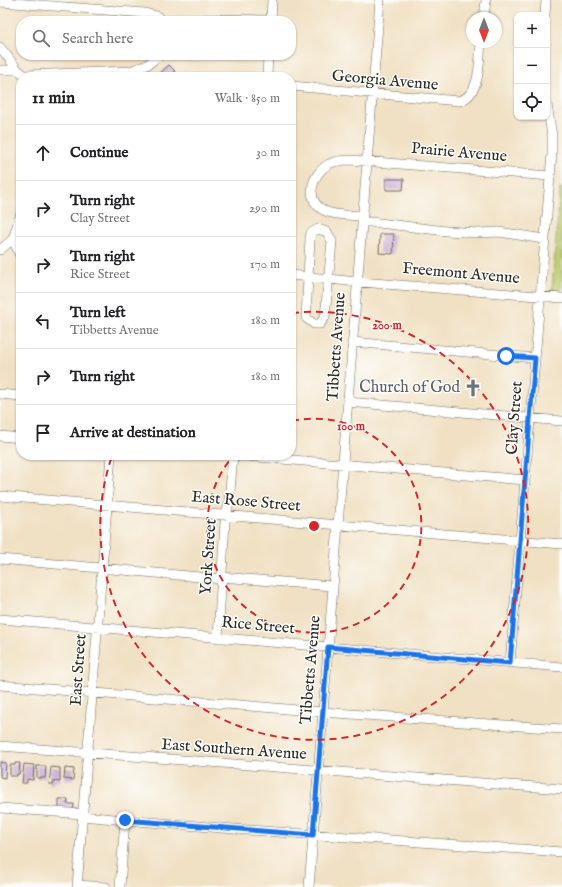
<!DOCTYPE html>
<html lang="en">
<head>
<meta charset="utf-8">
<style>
	:root { --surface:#fff; --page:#f2f2f2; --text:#202124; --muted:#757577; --line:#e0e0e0 }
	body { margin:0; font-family:"IM FELL English",serif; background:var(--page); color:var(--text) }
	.controls { position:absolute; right:12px; top:12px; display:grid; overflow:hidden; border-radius:8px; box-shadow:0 1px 3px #0004 }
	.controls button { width:36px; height:36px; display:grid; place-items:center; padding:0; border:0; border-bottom:1px solid var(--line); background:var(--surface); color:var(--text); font:20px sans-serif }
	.compass { position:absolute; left:466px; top:12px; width:36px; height:36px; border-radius:50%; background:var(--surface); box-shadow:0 1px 3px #0004; rotate:180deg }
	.stop { position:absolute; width:12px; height:12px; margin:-9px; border:3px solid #1a73e8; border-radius:50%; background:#fff }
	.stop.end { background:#1a73e8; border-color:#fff; box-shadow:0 1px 4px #0008 }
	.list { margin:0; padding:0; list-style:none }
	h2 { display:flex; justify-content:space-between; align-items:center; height:52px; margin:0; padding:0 16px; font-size:17px }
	h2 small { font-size:13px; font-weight:400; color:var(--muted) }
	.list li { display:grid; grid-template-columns:26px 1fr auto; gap:12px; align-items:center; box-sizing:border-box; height:56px; padding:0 16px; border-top:1px solid var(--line) }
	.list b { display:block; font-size:15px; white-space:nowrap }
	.list p { margin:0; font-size:13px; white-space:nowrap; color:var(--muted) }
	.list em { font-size:13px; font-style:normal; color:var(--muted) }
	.icon { flex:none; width:22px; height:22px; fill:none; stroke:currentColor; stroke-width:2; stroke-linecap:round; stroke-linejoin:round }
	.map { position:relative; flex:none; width:562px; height:887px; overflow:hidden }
	.search { position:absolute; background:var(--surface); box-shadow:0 1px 3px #0004; left:16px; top:16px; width:280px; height:44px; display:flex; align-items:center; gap:10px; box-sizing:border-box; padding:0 14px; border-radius:16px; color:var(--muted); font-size:15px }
	.panel { position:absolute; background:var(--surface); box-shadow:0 1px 3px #0004; left:16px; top:72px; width:280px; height:388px; border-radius:16px }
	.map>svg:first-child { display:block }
</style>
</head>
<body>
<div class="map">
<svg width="562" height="887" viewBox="0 0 562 887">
	<defs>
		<pattern id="building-back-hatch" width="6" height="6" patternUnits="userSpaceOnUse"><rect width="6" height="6" fill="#d0b3da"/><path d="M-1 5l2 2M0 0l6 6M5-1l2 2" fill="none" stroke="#a992b1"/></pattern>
	</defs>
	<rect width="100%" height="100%" fill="#fdfcf7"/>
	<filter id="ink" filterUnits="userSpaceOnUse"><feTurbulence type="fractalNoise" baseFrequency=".025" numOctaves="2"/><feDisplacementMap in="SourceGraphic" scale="8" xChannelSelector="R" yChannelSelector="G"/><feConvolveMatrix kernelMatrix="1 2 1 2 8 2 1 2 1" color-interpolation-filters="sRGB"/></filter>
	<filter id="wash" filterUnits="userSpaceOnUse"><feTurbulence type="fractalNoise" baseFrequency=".012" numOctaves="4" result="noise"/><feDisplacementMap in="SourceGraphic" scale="16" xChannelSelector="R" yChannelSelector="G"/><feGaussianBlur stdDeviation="0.9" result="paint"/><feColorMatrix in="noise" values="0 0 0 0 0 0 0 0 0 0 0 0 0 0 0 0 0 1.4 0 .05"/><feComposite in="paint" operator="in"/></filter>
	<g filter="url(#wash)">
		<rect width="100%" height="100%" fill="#f1e1c4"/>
		<path fill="#bbca6c" stroke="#737a4c" d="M 560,188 L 562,188 L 562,291 L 552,290 Z"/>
		<g id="blocks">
			<path fill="url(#building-back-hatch)" d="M 169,65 L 175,71 L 168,77 L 156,77 Z
				M 386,179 L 404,179 L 403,190 L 386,190 Z
				M 380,234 L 394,234 L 393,254 L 379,253 Z
				M 0,762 L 6,763 L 5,778 L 0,777 Z
				M 15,763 L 20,763 L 19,774 L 17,774 L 17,776 L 10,776 L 10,765 L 15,765 Z
				M 24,764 L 34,765 L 33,780 L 27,779 L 27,783 L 22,783 Z
				M 37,766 L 46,766 L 45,778 L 37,778 Z
				M 51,767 L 60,768 L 60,782 L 54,781 L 54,784 L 49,784 Z
				M 65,768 L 74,769 L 73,780 L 64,779 Z
				M 59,799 L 68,799 L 67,804 L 74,804 L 73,811 L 59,810 Z"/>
		</g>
	</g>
	<g filter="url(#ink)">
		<use href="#blocks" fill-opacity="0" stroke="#706b61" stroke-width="1"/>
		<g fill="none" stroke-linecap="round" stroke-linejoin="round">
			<g stroke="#706b61" stroke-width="10">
				<path id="minor" d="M 0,2 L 145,13 L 157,16 L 162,21
					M 545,15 L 546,0
					M 484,18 L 486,0
					M 197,21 L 204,19 L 271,20
					M 271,21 L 272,0
					M 0,47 L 18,70 L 27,77
					M 0,70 L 18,70
					M 25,75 L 130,71 L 147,65 L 160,55
					M 267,77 L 268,55
					M 291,86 L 459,101 C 481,96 479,61 481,42
					M 362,216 C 351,215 336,216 325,211 C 304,201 311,174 329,164 C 335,161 342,160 350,160 L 550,176
					M 362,221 L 446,231 L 479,233 L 499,232 L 544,239
					M 318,229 L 327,232 L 332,241 L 325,317 L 320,324 L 314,324 L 306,318 L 310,238 L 311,233 Z
					M 13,239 L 21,258
					M 0,250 L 13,239 L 21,213
					M 291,275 L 348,281 L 562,298
					M 352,342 L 535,358
					M 0,394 L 21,396
					M 348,402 L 562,421
					M 0,436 L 21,438
					M 234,455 L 525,480
					M 0,496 L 562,544
					M 0,559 L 222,579
					M 222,577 L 332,586
					M 0,619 L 562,667
					M 218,638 L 225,522 L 229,502 L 233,455
					M 510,663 L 552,153 L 552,136 L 547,104
					M 0,685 L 322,712 L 562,729
					M 0,746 L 562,789
					M 0,808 L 83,814
					M 82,816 L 125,820 L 120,887
					M 125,820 L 234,829 L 562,852
					M 77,885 L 106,887
					M 77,887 L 111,455
					M 309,887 L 380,0"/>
			</g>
			<use href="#minor" stroke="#fff" stroke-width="9"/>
		</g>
	</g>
	<g fill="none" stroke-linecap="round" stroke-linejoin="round" filter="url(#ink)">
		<path stroke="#1a73e8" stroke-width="5" d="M 125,820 L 313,835 L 328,647 L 510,663 L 535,358 L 506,356"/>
	</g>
	<g fill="none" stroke="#d62828" stroke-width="2" stroke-dasharray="7 5">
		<path d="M292 421A107 107 0 1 1 234 455"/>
		<path d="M292 313A214 214 0 1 1 112 456"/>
	</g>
	<defs>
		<g id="church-bare" transform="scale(1.38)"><path d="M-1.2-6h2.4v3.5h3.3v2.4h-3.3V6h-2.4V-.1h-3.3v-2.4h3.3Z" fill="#6b7280" stroke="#fdfcf7" stroke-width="2.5" paint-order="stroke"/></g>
	</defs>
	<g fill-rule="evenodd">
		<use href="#church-bare" x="473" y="388"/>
	</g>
	<g text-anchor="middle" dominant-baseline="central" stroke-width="3" stroke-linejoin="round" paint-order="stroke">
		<g font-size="16" fill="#2b2b2b" stroke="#fdfcf7">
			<text transform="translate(385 81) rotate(5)">Georgia Avenue</text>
			<text transform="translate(459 153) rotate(5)">Prairie Avenue</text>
			<text transform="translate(461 274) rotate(5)">Freemont Avenue</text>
			<text transform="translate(337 347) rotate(-86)">Tibbetts Avenue</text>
			<text transform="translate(515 418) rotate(-86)">Clay Street</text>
			<text transform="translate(246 502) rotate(5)">East Rose Street</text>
			<text transform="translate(209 557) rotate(-86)">York Street</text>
			<text transform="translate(258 626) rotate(5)">Rice Street</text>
			<text transform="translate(79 670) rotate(-86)">East Street</text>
			<text transform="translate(311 670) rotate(-85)">Tibbetts Avenue</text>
			<text transform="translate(234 750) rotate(4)">East Southern Avenue</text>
		</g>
		<g font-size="16" fill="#5b616d" stroke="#fdfcf7" text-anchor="end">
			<text x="460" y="388">Church of God</text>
		</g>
	</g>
	<circle cx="314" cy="526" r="6" fill="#d62828" stroke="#fdfcf7" stroke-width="2"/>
	<g font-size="12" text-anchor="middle" font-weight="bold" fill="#d62828" stroke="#fdfcf7" stroke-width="3" stroke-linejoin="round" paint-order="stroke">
		<text x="387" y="329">200 m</text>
		<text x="351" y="430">100 m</text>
	</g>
</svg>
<div class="controls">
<button>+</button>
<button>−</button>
<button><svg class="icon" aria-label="locate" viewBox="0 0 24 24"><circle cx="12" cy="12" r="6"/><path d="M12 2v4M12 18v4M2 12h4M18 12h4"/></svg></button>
</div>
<svg class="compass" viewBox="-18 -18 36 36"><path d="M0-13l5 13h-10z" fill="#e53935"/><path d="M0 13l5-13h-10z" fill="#757577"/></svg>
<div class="stop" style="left:506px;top:356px"></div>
<div class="stop end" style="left:125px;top:820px"></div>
<div class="search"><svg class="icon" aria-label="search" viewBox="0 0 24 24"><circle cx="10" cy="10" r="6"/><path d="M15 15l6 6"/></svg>Search here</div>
<section class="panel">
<h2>11 min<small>Walk · 850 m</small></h2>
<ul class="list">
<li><svg class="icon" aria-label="ahead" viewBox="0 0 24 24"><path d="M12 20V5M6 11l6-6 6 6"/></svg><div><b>Continue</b></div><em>30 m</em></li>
<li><svg class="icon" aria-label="right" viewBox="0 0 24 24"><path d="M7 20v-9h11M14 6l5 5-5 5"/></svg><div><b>Turn right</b><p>Clay Street</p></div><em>290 m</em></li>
<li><svg class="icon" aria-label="right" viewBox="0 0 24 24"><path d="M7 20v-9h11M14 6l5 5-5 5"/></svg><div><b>Turn right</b><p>Rice Street</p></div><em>170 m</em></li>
<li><svg class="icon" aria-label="left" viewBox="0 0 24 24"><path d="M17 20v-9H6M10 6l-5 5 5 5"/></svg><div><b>Turn left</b><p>Tibbetts Avenue</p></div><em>180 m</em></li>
<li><svg class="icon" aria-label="right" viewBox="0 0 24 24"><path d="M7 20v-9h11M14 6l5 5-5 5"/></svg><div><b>Turn right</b></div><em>180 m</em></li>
<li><svg class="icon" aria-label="arrive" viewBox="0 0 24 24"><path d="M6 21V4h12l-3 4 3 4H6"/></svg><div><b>Arrive at destination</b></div></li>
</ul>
</section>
</div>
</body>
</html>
